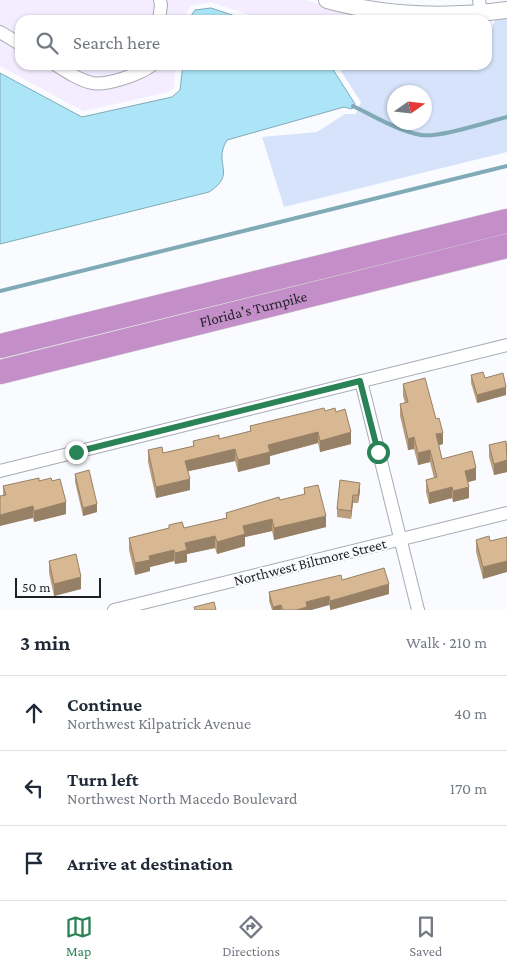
<!DOCTYPE html>
<html lang="en">
<head>
<meta charset="utf-8">
<style>
	:root { --surface:#fff; --page:#f6f6f7; --text:#1f2937; --muted:#747a83; --line:#e0e1e3; --accent:#2a8357 }
	body { margin:0; font-family:"Crimson Pro",serif; background:var(--page); color:var(--text) }
	.compass { position:absolute; left:387px; top:85px; width:45px; height:45px; border-radius:50%; background:var(--surface); box-shadow:0 1px 4px #0004; rotate:76deg }
	.scale { position:absolute; left:15px; bottom:12px; width:86px; box-sizing:border-box; padding-left:5px; border:2px solid #1e2023; border-top:0; font-size:14px; line-height:18px; white-space:nowrap; color:#1e2023; -webkit-text-stroke:4px #f9fbff; paint-order:stroke }
	.stop { position:absolute; width:15px; height:15px; margin:-11px; border:4px solid #2a8357; border-radius:50%; background:#fff }
	.stop.end { background:#2a8357; border-color:#fff; box-shadow:0 1px 5px #0008 }
	.list { margin:0; padding:0; list-style:none }
	h2 { display:flex; justify-content:space-between; align-items:center; height:65px; margin:0; padding:0 20px; font-size:21px }
	h2 small { font-size:16px; font-weight:400; color:var(--muted) }
	.list li { display:grid; grid-template-columns:32px 1fr auto; gap:15px; align-items:center; box-sizing:border-box; height:75px; padding:0 20px; border-top:1px solid var(--line) }
	.list b { display:block; font-size:19px; white-space:nowrap }
	.list p { margin:0; font-size:16px; white-space:nowrap; color:var(--muted) }
	.list em { font-size:16px; font-style:normal; color:var(--muted) }
	.icon { flex:none; width:28px; height:28px; fill:none; stroke:currentColor; stroke-width:2; stroke-linecap:round; stroke-linejoin:round }
	.map { position:relative; flex:none; width:507px; height:610px; overflow:hidden }
	.search { position:absolute; background:var(--surface); box-shadow:0 1px 4px #0004; left:15px; right:15px; top:15px; height:55px; display:flex; align-items:center; gap:12px; box-sizing:border-box; padding:0 18px; border-radius:15px; color:var(--muted); font-size:19px }
	.sheet { height:290px; background:var(--surface) }
	nav { display:flex; justify-content:space-around; align-items:center; box-sizing:border-box; height:70px; border-top:1px solid var(--line); background:var(--surface); font-size:14px; color:var(--muted) }
	nav a { display:grid; justify-items:center; gap:2px }
	nav .on { color:var(--accent) }
	.map>svg:first-child { display:block }
</style>
</head>
<body>
<div class="map">
<svg width="507" height="610" viewBox="0 0 507 610">
	<rect width="100%" height="100%" fill="#f9fbff"/>
	<path fill="#f3edff" d="M 0,0 L 305,0 L 333,8 L 475,20 L 266,20 L 210,2 L 191,6 L 182,20 L 20,20 L 20,65 L 176,65 L 174,88 L 169,92 L 83,111 L 0,66 Z"/>
	<path fill="#d6e3fa" fill-rule="evenodd" d="M 507,16 L 507,152 L 284,207 L 262,137 L 317,132 L 345,114 L 356,114 L 361,102 L 339,68 L 349,65 L 487,65 L 487,31 L 491,30 L 496,17 ZM 394,92 L 424,92 L 424,122 L 394,122 Z"/>
	<path fill="#ace5f7" stroke="#81aab7" d="M 211,8 L 247,20 L 188,20 L 195,10 Z
		M 183,65 L 330,65 L 355,104 L 352,109 L 344,107 L 227,140 C 212,165 238,173 209,192 L 0,244 L 0,73 L 82,117 L 172,97 L 180,90 Z"/>
	<g fill="none" stroke-linecap="round" stroke-linejoin="round">
		<path stroke="#81aab7" stroke-width="4" d="M 353,106 C 374,116 398,131 421,135 C 439,138 487,122 507,117
			M 0,291 L 507,166"/>
		<g stroke="#a6acb4" stroke-width="14">
			<path id="minor" d="M 479,0 L 481,13
				M 159,20 L 161,5 L 160,0
				M 0,32 L 20,44
				M 56,65 C 67,72 79,80 92,83 C 106,86 141,74 152,65
				M 361,381 L 418,610
				M 0,471 L 507,345
				M 114,610 L 507,513"/>
		</g>
		<g stroke="#a6acb4" stroke-width="18">
			<path id="tertiary" d="M 327,0 C 385,16 448,18 507,10"/>
		</g>
		<g stroke="#d6d7d7" stroke-width="25">
			<g id="motorway">
				<path d="M 0,346 L 507,221"/>
				<path id="s1" d="M 0,372 L 507,246"/>
			</g>
		</g>
		<use href="#minor" stroke="#fff" stroke-width="12"/>
		<use href="#tertiary" stroke="#fff" stroke-width="16"/>
		<use href="#motorway" stroke="#c48ec9" stroke-width="24"/>
	</g>
	<path fill="#ba9e7e" d="M 471,375 L 506,395 L 477,403 L 471,383 Z
		M 403,384 L 443,444 L 439,445 L 442,459 L 476,480 L 467,482 L 469,498 L 453,502 L 452,498 L 429,504 L 426,492 L 426,480 L 434,478 L 430,462 L 418,465 L 414,449 L 408,450 L 400,416 L 400,404 L 405,403 L 403,396 Z
		M 325,411 L 336,412 L 351,444 L 320,452 L 318,443 L 270,456 L 270,464 L 238,472 L 235,461 L 188,471 L 190,490 L 156,498 L 148,462 L 148,450 L 163,453 L 193,446 L 193,441 L 219,439 L 250,431 L 250,426 Z
		M 507,443 L 507,472 L 494,475 L 489,457 L 489,445 Z
		M 75,474 L 97,512 L 83,516 L 75,482 Z
		M 340,480 L 360,491 L 358,503 L 353,503 L 351,519 L 337,517 L 337,509 Z
		M 39,481 L 52,481 L 66,514 L 34,522 L 33,518 L 3,495 L 3,486 Z
		M 304,488 L 326,527 L 274,540 L 272,531 L 245,537 L 245,546 L 217,554 L 215,548 L 187,554 L 187,562 L 175,564 L 174,561 L 150,567 L 150,571 L 135,575 L 129,550 L 129,538 L 169,528 L 169,525 L 184,528 L 226,518 L 226,513 L 304,495 Z
		M 476,540 L 490,541 L 483,579 L 476,552 Z
		M 49,561 L 81,589 L 54,596 L 49,573 Z
		M 342,580 L 389,594 L 331,610 L 329,605 L 311,610 L 272,610 L 269,601 L 269,592 Z"/>
	<path fill="#978166" d="M 506,387 L 506,395 L 477,403 L 477,395 Z
		M 318,432 L 318,443 L 270,456 L 270,464 L 238,472 L 238,460 L 268,445 Z
		M 351,432 L 351,444 L 320,452 L 320,441 Z
		M 443,433 L 443,444 L 436,446 L 436,434 Z
		M 414,437 L 414,449 L 408,450 L 408,439 Z
		M 235,449 L 235,461 L 185,472 L 185,461 Z
		M 430,450 L 430,462 L 418,465 L 418,453 Z
		M 507,460 L 507,472 L 494,475 L 494,464 Z
		M 476,468 L 476,480 L 465,483 L 465,471 Z
		M 190,479 L 190,490 L 156,498 L 156,487 Z
		M 360,483 L 360,491 L 358,503 L 358,495 Z
		M 452,487 L 452,498 L 429,504 L 429,493 Z
		M 469,487 L 469,498 L 453,502 L 453,491 Z
		M 353,495 L 353,503 L 351,519 L 351,511 Z
		M 66,502 L 66,514 L 34,522 L 34,511 Z
		M 97,504 L 97,512 L 83,516 L 83,508 Z
		M 33,506 L 33,518 L 0,526 L 0,515 Z
		M 326,516 L 326,527 L 274,540 L 274,528 Z
		M 272,519 L 272,531 L 245,537 L 245,546 L 217,554 L 217,542 L 243,526 Z
		M 215,536 L 215,548 L 187,554 L 187,562 L 175,564 L 175,553 L 185,543 Z
		M 174,550 L 174,561 L 150,567 L 150,571 L 135,575 L 135,563 L 149,556 Z
		M 507,561 L 507,572 L 483,579 L 483,567 Z
		M 81,577 L 81,589 L 54,596 L 54,584 Z
		M 389,584 L 389,594 L 330,610 L 330,601 Z
		M 329,596 L 329,605 L 311,610 L 296,610 L 306,602 Z
		M 281,605 L 281,610 L 273,610 L 273,607 Z"/>
	<path fill="#d8b892" stroke="#978166" d="M 483,372 L 485,378 L 503,373 L 506,387 L 477,395 L 471,375 Z
		M 425,378 L 436,419 L 439,418 L 443,433 L 436,434 L 442,459 L 472,451 L 476,468 L 465,471 L 469,487 L 453,491 L 452,487 L 429,493 L 426,480 L 437,477 L 430,450 L 418,453 L 414,437 L 408,439 L 400,404 L 408,402 L 403,384 Z
		M 324,408 L 325,411 L 335,408 L 336,412 L 345,409 L 351,432 L 320,441 L 318,432 L 268,445 L 270,452 L 238,460 L 235,449 L 185,461 L 190,479 L 156,487 L 148,450 L 162,447 L 163,453 L 194,446 L 193,441 L 219,435 L 219,439 L 251,431 L 250,426 Z
		M 506,441 L 507,460 L 494,464 L 489,445 Z
		M 89,470 L 97,504 L 83,508 L 75,474 Z
		M 39,478 L 39,481 L 51,478 L 52,481 L 60,479 L 66,502 L 34,511 L 33,506 L 0,515 L 0,496 L 6,495 L 3,486 Z
		M 340,480 L 360,483 L 358,495 L 353,495 L 351,511 L 337,509 Z
		M 318,485 L 326,516 L 274,528 L 272,519 L 243,526 L 245,534 L 217,542 L 215,536 L 185,543 L 187,550 L 175,553 L 174,550 L 149,556 L 150,560 L 135,563 L 129,538 L 169,528 L 169,525 L 182,522 L 184,528 L 227,518 L 226,513 L 279,497 L 280,500 L 305,494 L 304,488 Z
		M 489,536 L 490,541 L 507,537 L 507,561 L 483,567 L 476,540 Z
		M 76,554 L 81,577 L 54,584 L 49,561 Z
		M 384,568 L 389,584 L 330,601 L 329,596 L 306,602 L 307,607 L 296,610 L 283,610 L 281,605 L 273,607 L 269,592 L 341,575 L 342,580 Z
		M 214,602 L 216,610 L 195,610 L 194,607 Z"/>
	<g fill="none" stroke-linecap="round" stroke-linejoin="round">
		<path stroke="#2a8357" stroke-width="6" d="M 76,452 L 360,381 L 378,452"/>
	</g>
	<g text-anchor="middle" dominant-baseline="central" stroke-width="4" stroke-linejoin="round" paint-order="stroke">
		<g font-size="15" fill="#1e2023" stroke="#f9fbff">
			<text stroke="none"><textPath href="#s1" startOffset="261">Florida's Turnpike</textPath></text>
			<text transform="translate(310 562) rotate(-14)">Northwest Biltmore Street</text>
		</g>
	</g>
</svg>
<svg class="compass" viewBox="-18 -18 36 36"><path d="M0-13l5 13h-10z" fill="#e53935"/><path d="M0 13l5-13h-10z" fill="#747a83"/></svg>
<div class="scale">50 m</div>
<div class="stop" style="left:378px;top:452px"></div>
<div class="stop end" style="left:76px;top:452px"></div>
<div class="search"><svg class="icon" aria-label="search" viewBox="0 0 24 24"><circle cx="10" cy="10" r="6"/><path d="M15 15l6 6"/></svg>Search here</div>
</div>
<section class="sheet">
<h2>3 min<small>Walk · 210 m</small></h2>
<ul class="list">
<li><svg class="icon" aria-label="ahead" viewBox="0 0 24 24"><path d="M12 20V5M6 11l6-6 6 6"/></svg><div><b>Continue</b><p>Northwest Kilpatrick Avenue</p></div><em>40 m</em></li>
<li><svg class="icon" aria-label="left" viewBox="0 0 24 24"><path d="M17 20v-9H6M10 6l-5 5 5 5"/></svg><div><b>Turn left</b><p>Northwest North Macedo Boulevard</p></div><em>170 m</em></li>
<li><svg class="icon" aria-label="arrive" viewBox="0 0 24 24"><path d="M6 21V4h12l-3 4 3 4H6"/></svg><div><b>Arrive at destination</b></div></li>
</ul>
</section>
<nav>
<a class="on"><svg class="icon" aria-label="map" viewBox="0 0 24 24"><path d="M3 6l6-2 6 2 6-2v14l-6 2-6-2-6 2zM9 4v14M15 6v14"/></svg>Map</a>
<a><svg class="icon" aria-label="directions" viewBox="0 0 24 24"><path d="M12 3l9 9-9 9-9-9zM9 14v-3h6M13 9l2 2-2 2"/></svg>Directions</a>
<a><svg class="icon" aria-label="saved" viewBox="0 0 24 24"><path d="M7 4h10v16l-5-4-5 4z"/></svg>Saved</a>
</nav>
</body>
</html>
